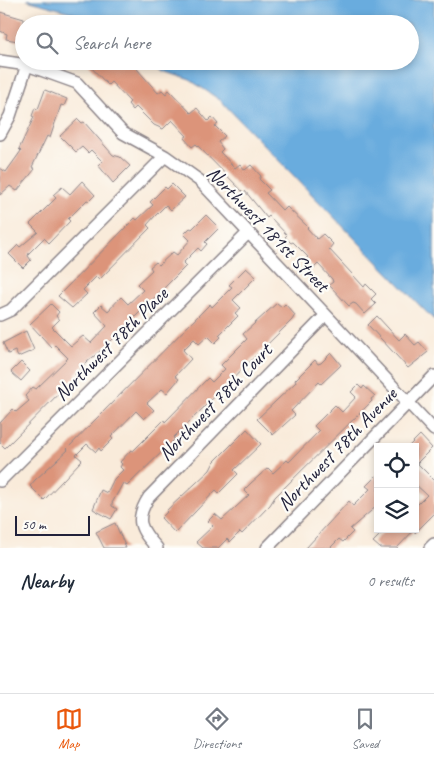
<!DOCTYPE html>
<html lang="en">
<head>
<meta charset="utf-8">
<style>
	:root { --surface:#fff; --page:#f6f6f7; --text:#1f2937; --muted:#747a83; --line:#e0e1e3; --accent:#ea580c }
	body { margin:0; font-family:Caveat,sans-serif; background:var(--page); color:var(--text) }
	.controls { position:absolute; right:15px; bottom:15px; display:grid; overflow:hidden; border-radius:0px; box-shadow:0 2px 8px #0003 }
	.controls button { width:45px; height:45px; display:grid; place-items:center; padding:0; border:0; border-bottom:1px solid var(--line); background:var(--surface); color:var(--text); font:25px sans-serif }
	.scale { position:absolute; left:15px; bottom:12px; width:75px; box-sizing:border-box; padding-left:5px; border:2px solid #22223b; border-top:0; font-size:14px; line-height:18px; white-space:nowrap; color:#22223b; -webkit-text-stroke:4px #fdfcf7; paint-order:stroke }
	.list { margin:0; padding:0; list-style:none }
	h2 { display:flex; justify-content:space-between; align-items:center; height:65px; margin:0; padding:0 20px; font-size:21px }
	h2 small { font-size:16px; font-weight:400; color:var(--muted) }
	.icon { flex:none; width:28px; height:28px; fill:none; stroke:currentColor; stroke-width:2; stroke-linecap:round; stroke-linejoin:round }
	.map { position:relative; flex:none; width:434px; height:548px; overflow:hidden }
	.search { position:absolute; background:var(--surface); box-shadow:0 2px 8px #0003; left:15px; right:15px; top:15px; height:55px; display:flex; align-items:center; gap:12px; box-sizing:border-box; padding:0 18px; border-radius:28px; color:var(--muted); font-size:19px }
	.sheet { height:145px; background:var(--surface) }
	nav { display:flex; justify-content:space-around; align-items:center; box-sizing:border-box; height:70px; border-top:1px solid var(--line); background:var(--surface); font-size:14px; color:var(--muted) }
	nav a { display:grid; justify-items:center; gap:2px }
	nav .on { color:var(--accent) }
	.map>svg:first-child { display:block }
</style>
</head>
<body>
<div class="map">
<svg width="434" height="548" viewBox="0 0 434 548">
	<rect width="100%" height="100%" fill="#fdfcf7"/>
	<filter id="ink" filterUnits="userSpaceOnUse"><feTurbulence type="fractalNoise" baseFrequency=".02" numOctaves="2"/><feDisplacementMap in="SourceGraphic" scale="10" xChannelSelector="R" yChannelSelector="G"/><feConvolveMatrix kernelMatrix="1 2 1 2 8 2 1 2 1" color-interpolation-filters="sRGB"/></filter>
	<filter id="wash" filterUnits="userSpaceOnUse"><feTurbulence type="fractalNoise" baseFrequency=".0096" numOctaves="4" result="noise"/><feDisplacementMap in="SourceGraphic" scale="20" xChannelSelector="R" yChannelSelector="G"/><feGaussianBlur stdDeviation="1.12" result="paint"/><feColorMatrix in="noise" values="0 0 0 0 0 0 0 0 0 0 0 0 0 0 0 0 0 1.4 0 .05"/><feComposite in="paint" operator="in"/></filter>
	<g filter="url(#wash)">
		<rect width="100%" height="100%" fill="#f9ebda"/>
		<path fill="#69acde" stroke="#46678c" d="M 27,0 L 434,0 L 434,320 L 220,100 L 190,80 L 164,71 L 153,61 L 410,61 L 410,24 L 104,24 L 95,19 Z"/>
		<g id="blocks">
			<path fill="#dc947a" d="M 0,12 L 24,19 L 24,42 L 6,39 L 7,34 L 0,31 Z
				M 93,61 L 130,61 L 158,93 L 162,90 L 166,94 L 169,90 L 191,113 L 197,108 L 208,121 L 212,117 L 218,124 L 215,126 L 225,136 L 218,142 L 223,149 L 220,152 L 235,168 L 240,164 L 245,170 L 251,165 L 261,176 L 259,179 L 270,190 L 266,193 L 283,211 L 287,207 L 308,227 L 307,228 L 317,239 L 323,234 L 333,244 L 329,249 L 364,287 L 366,284 L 376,294 L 371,299 L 376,304 L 365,314 L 356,304 L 353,303 L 349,306 L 329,285 L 333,282 L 332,279 L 318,264 L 314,268 L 306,259 L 308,257 L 293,242 L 291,243 L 285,237 L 287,235 L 269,216 L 267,218 L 245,191 L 244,193 L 196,144 L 192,147 L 184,138 L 187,136 L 172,120 L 163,129 L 154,125 L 136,107 L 133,110 L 128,104 L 130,102 L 111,82 L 108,85 L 89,65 Z
				M 45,90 L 67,99 L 64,106 L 61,105 L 50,138 L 47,136 L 32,167 L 35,169 L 17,191 L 10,186 L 0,195 L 0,168 L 6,172 L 21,151 L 19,149 L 34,117 L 32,116 L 35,108 L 38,109 Z
				M 78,119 L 82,123 L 84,122 L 113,155 L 120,157 L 130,166 L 113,183 L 98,165 L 102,161 L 91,150 L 88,153 L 82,147 L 76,152 L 60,136 Z
				M 82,181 L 95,195 L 89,201 L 87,200 L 68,219 L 70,221 L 49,243 L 44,238 L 29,253 L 28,256 L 31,260 L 23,268 L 9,254 L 18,245 L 20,247 L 38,232 L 30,224 L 56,198 L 53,195 L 62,187 L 70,194 Z
				M 172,184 L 185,197 L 171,210 L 166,205 L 155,216 L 147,225 L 150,228 L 99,280 L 96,277 L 83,290 L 87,294 L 72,308 L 58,296 L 135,218 L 137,220 L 153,205 L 150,202 L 165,187 L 167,189 Z
				M 206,215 L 219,228 L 205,242 L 207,244 L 201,251 L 198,248 L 183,263 L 186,266 L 104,348 L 87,362 L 75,374 L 77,375 L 5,448 L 0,443 L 0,423 L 13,409 L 16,412 L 29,401 L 25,396 L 33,387 L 36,389 L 68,358 L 55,345 L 52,348 L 30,324 L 51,304 L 59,312 L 56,316 L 59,320 L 52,327 L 71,346 L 83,336 L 91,343 L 107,326 L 94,312 L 101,305 L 108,311 L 121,297 L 128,304 L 143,290 L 137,284 L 152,270 L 150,267 L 156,262 L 159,265 L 173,252 L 177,255 L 190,240 L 184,234 L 190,228 L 192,229 Z
				M 246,268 L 256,277 L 233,300 L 241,308 L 235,313 L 238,316 L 219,335 L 221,337 L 215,343 L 208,336 L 199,344 L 194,339 L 183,350 L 191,359 L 175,376 L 179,379 L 167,393 L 162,389 L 147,403 L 154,410 L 144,419 L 136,411 L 111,437 L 113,439 L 101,451 L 99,448 L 96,452 L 87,444 L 76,455 L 82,460 L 44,500 L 30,486 L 35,480 L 68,450 L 67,449 L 94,421 L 210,304 L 212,307 L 232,287 L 229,285 Z
				M 277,303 L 282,307 L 285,304 L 295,315 L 292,320 L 173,438 L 175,439 L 167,447 L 127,486 L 123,483 L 112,503 L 112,506 L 117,509 L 111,519 L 93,509 L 101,490 L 107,493 L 114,479 L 123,470 L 120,467 L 122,464 L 120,462 L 131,450 L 133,451 L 164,420 L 165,422 L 208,378 L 212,382 L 225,369 L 221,365 L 247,339 L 243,334 Z
				M 377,316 L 399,340 L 405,334 L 415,345 L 419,342 L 428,352 L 408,368 L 368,325 Z
				M 26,331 L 34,350 L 18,357 L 15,351 L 8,354 L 3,343 Z
				M 331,353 L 341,365 L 321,384 L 319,382 L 291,411 L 295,415 L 273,435 L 257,419 L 296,382 L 295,380 L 315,360 L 318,364 L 321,363 Z
				M 21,362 L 30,371 L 21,381 L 11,372 Z
				M 358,385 L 362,389 L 364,386 L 375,396 L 371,399 L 372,401 L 275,497 L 270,505 L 242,534 L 240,532 L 230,542 L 227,539 L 218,548 L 203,548 L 196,542 L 213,526 L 208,521 L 215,514 L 222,520 L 249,495 L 244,490 L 251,483 L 268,468 L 273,473 L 287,460 L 289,462 L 319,431 L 314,426 L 335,405 L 342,412 L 356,397 L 351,392 Z
				M 247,429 L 261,444 L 234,470 L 238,474 L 219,493 L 216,490 L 175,533 L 161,518 L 167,512 L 166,511 L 210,470 L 214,462 Z
				M 420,435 L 432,448 L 417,463 L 434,480 L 434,514 L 415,533 L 415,507 L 427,495 L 415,484 L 415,447 L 408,447 Z
				M 378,474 L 378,505 L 350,529 L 353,532 L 343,542 L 339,539 L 330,548 L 306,548 L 349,501 L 353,506 L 370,489 L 366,486 Z
				M 115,523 L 126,548 L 104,548 L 96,532 Z
				M 386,529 L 415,529 L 397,548 L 380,548 L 373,542 Z"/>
		</g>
	</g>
	<g filter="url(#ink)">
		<use href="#blocks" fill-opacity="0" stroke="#8e868a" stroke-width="1"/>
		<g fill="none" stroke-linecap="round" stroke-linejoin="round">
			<g stroke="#8e868a" stroke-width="14">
				<path id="minor" d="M 0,61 L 27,65 L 77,83 L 123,133 L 165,156 L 200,181 L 434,430
					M 0,134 L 10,116 L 27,65
					M 0,315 L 11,310 L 165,156
					M 0,481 L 248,233
					M 157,548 C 140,529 134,520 149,497 L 325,316
					M 267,548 L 434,376
					M 430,548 L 434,544"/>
			</g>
			<use href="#minor" stroke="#fff" stroke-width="11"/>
		</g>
	</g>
	<g text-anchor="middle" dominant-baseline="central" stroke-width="4.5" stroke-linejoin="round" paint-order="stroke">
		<g font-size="20" fill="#22223b" stroke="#fdfcf7">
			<text transform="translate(268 229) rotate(46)">Northwest 181st Street</text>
			<text transform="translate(111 344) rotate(-45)">Northwest 78th Place</text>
			<text transform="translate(215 402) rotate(-46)">Northwest 78th Court</text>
			<text transform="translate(337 449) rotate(-46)">Northwest 78th Avenue</text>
		</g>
	</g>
</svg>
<div class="controls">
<button><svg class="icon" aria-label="locate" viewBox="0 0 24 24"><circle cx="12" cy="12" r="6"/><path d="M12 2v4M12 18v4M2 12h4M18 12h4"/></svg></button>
<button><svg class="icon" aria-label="layers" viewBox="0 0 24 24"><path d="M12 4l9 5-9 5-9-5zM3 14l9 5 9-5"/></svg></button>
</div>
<div class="scale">50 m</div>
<div class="search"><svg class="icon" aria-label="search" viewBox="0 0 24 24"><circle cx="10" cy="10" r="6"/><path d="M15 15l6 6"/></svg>Search here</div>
</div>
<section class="sheet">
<h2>Nearby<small>0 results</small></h2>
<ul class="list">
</ul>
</section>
<nav>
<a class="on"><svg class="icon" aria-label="map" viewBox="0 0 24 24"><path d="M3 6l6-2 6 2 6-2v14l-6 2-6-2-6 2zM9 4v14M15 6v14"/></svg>Map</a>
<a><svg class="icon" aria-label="directions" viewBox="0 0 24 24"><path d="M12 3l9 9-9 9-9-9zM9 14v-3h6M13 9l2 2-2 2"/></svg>Directions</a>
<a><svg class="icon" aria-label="saved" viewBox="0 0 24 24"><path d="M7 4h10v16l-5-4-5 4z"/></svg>Saved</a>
</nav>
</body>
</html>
